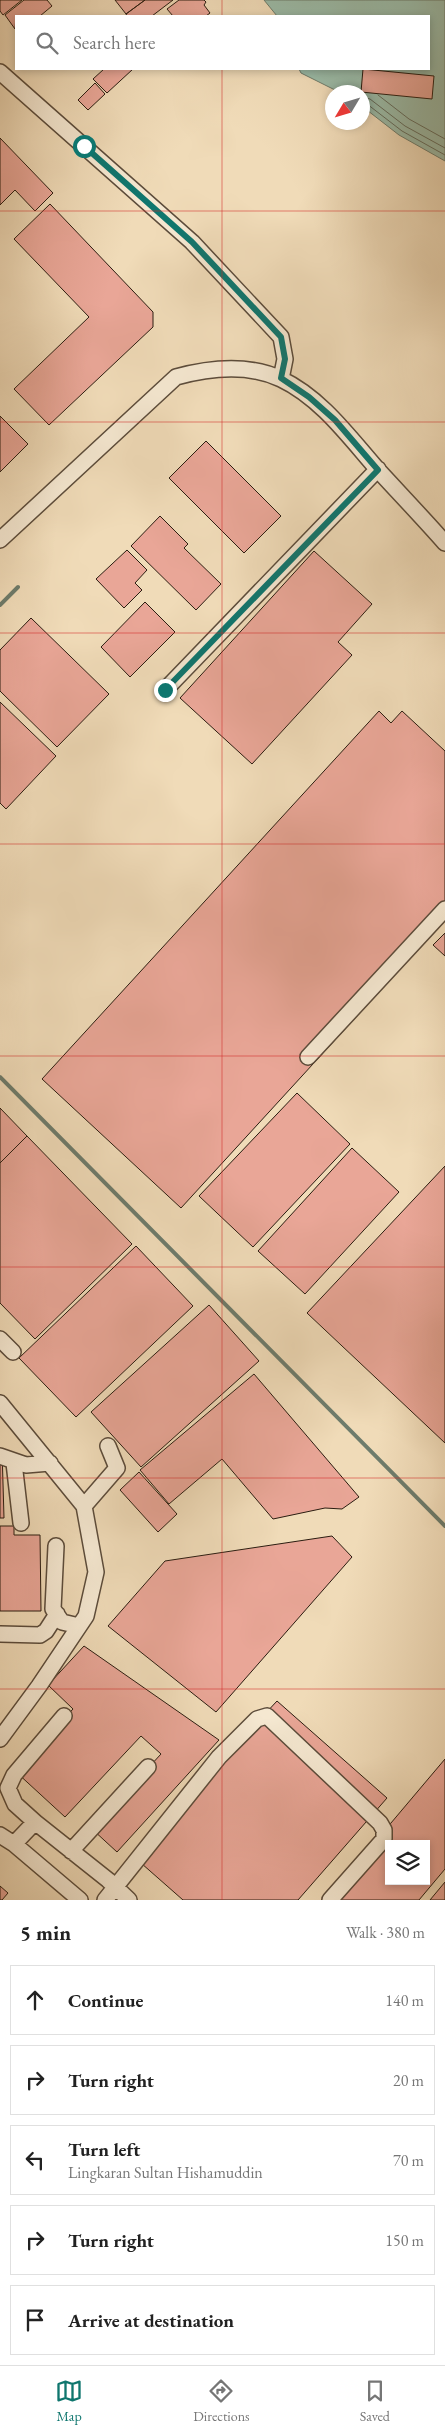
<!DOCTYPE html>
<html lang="en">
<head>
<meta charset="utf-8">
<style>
	:root { --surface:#fff; --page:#f2f2f2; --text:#222; --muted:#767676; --line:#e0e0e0; --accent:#0f766e }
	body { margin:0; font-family:"EB Garamond",serif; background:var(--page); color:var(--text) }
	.controls { position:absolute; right:15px; bottom:15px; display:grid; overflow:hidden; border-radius:0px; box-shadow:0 2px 8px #0003 }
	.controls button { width:45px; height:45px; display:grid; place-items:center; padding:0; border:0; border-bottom:1px solid var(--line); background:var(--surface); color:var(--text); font:25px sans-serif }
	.compass { position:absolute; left:325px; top:85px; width:45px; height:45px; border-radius:50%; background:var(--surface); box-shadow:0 2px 8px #0003; rotate:232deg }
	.stop { position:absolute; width:15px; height:15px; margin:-11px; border:4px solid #0f766e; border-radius:50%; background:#fff }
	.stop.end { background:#0f766e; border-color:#fff; box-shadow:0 1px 5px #0008 }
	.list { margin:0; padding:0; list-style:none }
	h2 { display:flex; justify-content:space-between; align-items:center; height:65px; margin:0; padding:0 20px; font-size:21px }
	h2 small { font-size:16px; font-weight:400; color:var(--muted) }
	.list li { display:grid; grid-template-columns:32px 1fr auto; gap:15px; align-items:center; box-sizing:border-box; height:70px; margin:0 10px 10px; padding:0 10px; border:1px solid var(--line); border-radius:0px }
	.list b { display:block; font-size:19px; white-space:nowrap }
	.list p { margin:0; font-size:16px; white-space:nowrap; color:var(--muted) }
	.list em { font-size:16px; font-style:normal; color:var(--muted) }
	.icon { flex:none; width:28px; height:28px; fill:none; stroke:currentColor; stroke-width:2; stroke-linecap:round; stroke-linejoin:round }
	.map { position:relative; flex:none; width:445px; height:1900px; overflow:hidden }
	.search { position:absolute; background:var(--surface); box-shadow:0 2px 8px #0003; left:15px; right:15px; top:15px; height:55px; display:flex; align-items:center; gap:12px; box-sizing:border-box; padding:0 18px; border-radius:0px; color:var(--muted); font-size:19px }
	.sheet { height:465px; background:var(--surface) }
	nav { display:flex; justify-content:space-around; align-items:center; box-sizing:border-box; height:70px; border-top:1px solid var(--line); background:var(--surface); font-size:14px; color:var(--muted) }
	nav a { display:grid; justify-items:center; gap:2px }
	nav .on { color:var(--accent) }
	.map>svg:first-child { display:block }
</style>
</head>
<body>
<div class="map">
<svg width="445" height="1900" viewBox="0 0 445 1900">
	<rect width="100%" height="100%" fill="#f0dbb8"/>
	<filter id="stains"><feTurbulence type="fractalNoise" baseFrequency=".004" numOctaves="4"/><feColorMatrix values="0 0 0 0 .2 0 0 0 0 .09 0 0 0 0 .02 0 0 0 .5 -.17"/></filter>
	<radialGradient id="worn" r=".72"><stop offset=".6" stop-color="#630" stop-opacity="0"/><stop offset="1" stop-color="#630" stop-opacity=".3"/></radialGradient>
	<path fill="#9bbca9" stroke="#6e7c6c" d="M 264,0 L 445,0 L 445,161 L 399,135 L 363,107 L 362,92 L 339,92 L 301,73 L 299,69 L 429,69 L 429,16 L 277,16 Z"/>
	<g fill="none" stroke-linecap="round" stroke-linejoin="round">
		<path stroke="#636c5d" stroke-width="1" d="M 378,95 L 409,119 L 445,139
			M 362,97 L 370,99 L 405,126 L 445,148
			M 362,103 L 367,104 L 402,131 L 445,155"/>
		<path stroke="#6e7c6c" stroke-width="4" d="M 0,605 L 18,587
			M 0,1077 L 445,1526"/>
	</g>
	<path fill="#e9a697" stroke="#2b1d11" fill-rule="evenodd" d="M 0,0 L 22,0 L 3,15 L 0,11 Z
		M 24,0 L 47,0 L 52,6 L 40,16 L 16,16 L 15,29 L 5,15 Z
		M 115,0 L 145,0 L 126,14 Z
		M 145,0 L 173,0 L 152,16 L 127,16 L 126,14 Z
		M 179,0 L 204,0 L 206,2 L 204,5 L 210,13 L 206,16 L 173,16 L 167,9 Z
		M 104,69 L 133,69 L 107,93 L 93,79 Z
		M 363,69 L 434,76 L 432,99 L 361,92 Z
		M 95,83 L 105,94 L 88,110 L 78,100 Z
		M 0,138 L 53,193 L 35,211 L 15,190 L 0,205 Z
		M 50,204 L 153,312 L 153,327 L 49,425 L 14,389 L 89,317 L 14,239 Z
		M 0,416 L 28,444 L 0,472 Z
		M 206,441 L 281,516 L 244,553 L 169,478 Z
		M 160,516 L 188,544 L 184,548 L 221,584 L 196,610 L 131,546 Z
		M 127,550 L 147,570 L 135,583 L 142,590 L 124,608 L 96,579 Z
		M 314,551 L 372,604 L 338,642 L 352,655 L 252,764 L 180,698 Z
		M 145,602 L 175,632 L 130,677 L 101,647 Z
		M 31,618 L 109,694 L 57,747 L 0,691 L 0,650 Z
		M 0,702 L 56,756 L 6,809 L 0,803 Z
		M 379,711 L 391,723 L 402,711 L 445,751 L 445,920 L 181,1208 L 42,1079 Z
		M 445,933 L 445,956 L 433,945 Z
		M 297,1093 L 350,1144 L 253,1247 L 199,1196 Z
		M 0,1108 L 27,1136 L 0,1163 Z
		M 27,1136 L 132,1244 L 35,1339 L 0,1303 L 0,1163 Z
		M 352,1148 L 399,1192 L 305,1294 L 258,1251 Z
		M 445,1166 L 445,1443 L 307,1313 Z
		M 136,1246 L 193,1306 L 76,1417 L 19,1358 Z
		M 209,1305 L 259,1361 L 141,1467 L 91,1412 Z
		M 254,1374 L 359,1497 L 342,1509 L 325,1508 L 273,1519 L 222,1459 L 169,1504 L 140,1470 Z
		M 0,1449 L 2,1449 L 4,1518 L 0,1518 Z
		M 139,1472 L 177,1514 L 158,1532 L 120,1490 Z
		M 0,1526 L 14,1526 L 14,1535 L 40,1535 L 41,1611 L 0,1611 Z
		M 332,1536 L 352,1557 L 216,1712 L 108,1626 L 165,1561 Z
		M 84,1646 L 219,1740 L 117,1852 L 92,1829 L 161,1754 L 141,1736 L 65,1817 L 15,1771 L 73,1709 L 48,1685 Z
		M 277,1701 L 387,1798 L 298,1900 L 183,1900 L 133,1856 Z
		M 445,1759 L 445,1869 L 419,1900 L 326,1900 ZM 389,1844 L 426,1844 L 426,1881 L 389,1881 Z
		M 445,1882 L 445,1900 L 430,1900 Z
		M 0,1886 L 8,1893 L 2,1900 L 0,1900 Z"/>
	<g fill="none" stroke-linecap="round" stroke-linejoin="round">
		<g stroke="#5c4c3b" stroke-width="18">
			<path id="minor" d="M 0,72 L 192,242 L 281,337 L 285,359 L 281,379
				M 0,540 L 176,377 C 209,368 249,364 281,379 C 321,398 349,437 378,470 C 400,494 423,518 445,543
				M 165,690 L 378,469
				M 308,1057 L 445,909
				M 0,1339 L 13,1352
				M 0,1403 L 84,1506 L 96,1572 L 86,1616 L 39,1686 L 0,1739
				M 0,1456 L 26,1465 L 50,1463
				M 14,1463 L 21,1523
				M 84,1506 L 117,1468 L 108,1446
				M 56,1546 L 53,1609 L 62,1622 L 79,1626
				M 0,1634 L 40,1635 L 46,1631 L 57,1614
				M 35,1822 L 15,1804 L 8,1788 L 14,1775 L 64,1716
				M 0,1835 L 14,1844 L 80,1900
				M 14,1844 L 35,1822 L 108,1880 L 129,1900
				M 71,1851 L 148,1767
				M 105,1900 L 219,1757 L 257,1719 L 267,1716 L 380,1823 L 384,1830 L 384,1839 L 330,1900"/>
		</g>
		<use href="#minor" stroke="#f5e8d1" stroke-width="15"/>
	</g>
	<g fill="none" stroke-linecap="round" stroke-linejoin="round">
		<path stroke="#0f766e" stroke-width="6" d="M 84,146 L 192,242 L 281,337 L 285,359 L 281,378 L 309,397 L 335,420 L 378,470 L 165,690"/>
	</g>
	<path fill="none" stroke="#d62828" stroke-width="1" stroke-opacity="0.55" d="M 222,0 L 222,16M 222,69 L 222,1900M 0,211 L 445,211M 0,422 L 445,422M 0,633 L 445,633M 0,844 L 445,844M 0,1056 L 445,1056M 0,1267 L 445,1267M 0,1478 L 445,1478M 0,1689 L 445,1689"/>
	<rect width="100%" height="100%" filter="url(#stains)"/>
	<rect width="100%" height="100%" fill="url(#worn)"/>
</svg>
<div class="controls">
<button><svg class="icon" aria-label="layers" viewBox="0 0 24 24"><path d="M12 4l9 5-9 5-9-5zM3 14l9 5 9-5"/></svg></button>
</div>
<svg class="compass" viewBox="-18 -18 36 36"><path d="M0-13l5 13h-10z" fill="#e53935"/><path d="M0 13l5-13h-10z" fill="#767676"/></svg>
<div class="stop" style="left:84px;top:146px"></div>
<div class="stop end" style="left:165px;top:690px"></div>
<div class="search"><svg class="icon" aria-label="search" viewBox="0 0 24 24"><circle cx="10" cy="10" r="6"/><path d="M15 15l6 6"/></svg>Search here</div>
</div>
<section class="sheet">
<h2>5 min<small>Walk · 380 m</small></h2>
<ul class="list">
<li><svg class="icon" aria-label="ahead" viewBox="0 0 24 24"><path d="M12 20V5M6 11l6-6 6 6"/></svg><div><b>Continue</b></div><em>140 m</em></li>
<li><svg class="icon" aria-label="right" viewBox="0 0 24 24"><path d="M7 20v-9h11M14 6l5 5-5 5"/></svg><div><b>Turn right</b></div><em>20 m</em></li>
<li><svg class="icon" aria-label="left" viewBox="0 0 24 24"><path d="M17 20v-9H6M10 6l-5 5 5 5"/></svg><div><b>Turn left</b><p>Lingkaran Sultan Hishamuddin</p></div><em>70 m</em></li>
<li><svg class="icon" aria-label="right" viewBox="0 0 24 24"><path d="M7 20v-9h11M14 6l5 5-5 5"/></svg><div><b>Turn right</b></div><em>150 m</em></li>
<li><svg class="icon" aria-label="arrive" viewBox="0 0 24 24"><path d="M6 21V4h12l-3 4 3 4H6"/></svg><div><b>Arrive at destination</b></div></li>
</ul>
</section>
<nav>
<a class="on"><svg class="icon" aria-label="map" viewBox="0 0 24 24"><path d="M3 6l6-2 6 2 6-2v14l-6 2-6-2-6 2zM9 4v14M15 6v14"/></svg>Map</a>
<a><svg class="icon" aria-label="directions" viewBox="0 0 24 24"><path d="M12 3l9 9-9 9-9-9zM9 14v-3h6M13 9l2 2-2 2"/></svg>Directions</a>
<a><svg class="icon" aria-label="saved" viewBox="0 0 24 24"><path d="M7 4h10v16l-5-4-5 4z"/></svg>Saved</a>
</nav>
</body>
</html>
